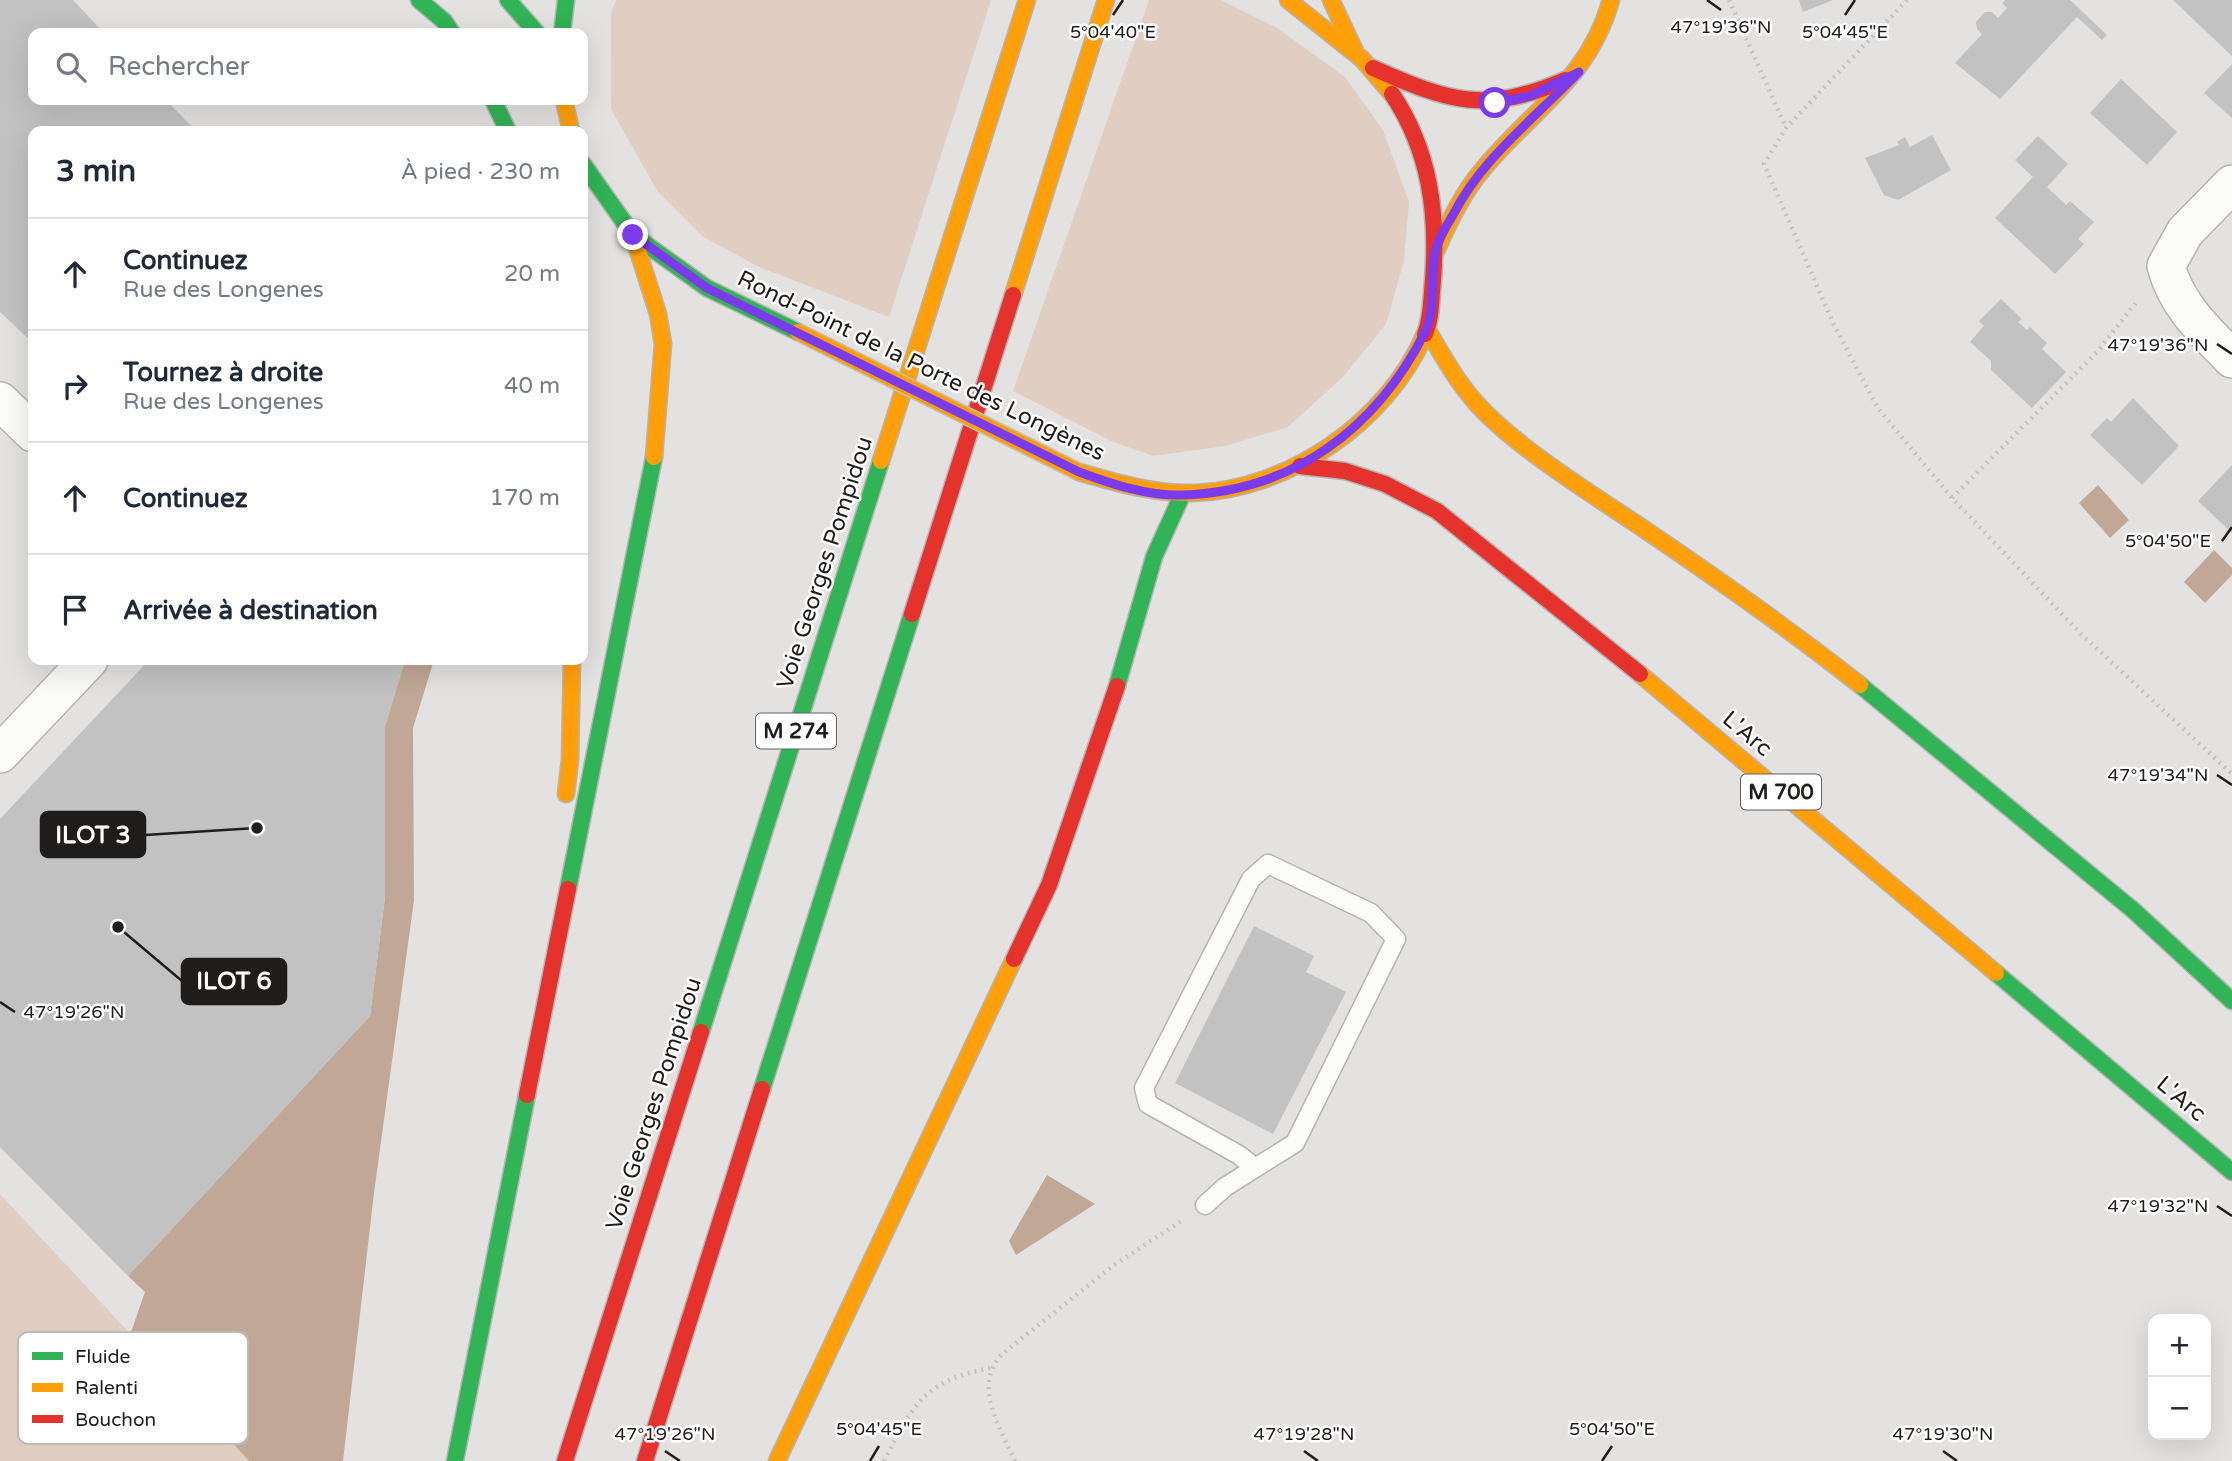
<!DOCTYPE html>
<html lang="fr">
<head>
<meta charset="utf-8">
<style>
	:root { --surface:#fff; --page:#f6f6f7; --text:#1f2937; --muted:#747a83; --line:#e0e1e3 }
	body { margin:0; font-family:"Varela Round",sans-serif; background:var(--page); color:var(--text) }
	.controls { position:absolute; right:21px; bottom:21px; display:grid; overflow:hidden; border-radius:14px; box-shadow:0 7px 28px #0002 }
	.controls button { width:63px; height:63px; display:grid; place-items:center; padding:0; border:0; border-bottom:2px solid var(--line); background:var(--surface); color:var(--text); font:35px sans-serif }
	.stop { position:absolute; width:21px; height:21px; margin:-16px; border:5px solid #7c3aed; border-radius:50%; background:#fff }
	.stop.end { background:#7c3aed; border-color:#fff; box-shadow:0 2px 7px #0008 }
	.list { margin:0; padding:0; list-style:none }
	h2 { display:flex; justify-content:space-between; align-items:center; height:91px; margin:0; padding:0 28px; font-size:30px }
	h2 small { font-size:23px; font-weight:400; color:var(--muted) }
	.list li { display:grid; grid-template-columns:46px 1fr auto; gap:21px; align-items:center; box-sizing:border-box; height:112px; padding:0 28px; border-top:2px solid var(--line) }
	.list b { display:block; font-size:26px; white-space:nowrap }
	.list p { margin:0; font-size:23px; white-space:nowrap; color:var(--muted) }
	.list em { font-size:23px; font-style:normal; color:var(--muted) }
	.icon { flex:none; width:38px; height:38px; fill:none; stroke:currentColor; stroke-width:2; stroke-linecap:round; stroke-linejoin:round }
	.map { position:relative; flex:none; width:2232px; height:1461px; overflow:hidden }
	.search { position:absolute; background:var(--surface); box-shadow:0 7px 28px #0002; left:28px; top:28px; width:560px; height:77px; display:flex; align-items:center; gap:18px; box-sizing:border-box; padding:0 24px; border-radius:14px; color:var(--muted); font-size:26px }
	.panel { position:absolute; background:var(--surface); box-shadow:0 7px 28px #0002; left:28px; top:126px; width:560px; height:539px; border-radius:14px }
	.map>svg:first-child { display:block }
</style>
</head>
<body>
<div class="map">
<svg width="2232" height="1461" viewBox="0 0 2232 1461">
	<rect width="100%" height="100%" fill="#e4e2e0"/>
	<path fill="#dfcec1" d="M 616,0 L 991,0 L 889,317 L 757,266 L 702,236 L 658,192 L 611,109 L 611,14 Z
		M 1149,0 L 1221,0 L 1277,28 L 1345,77 L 1383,130 L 1409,202 L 1404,261 L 1386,324 L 1343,377 L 1288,427 L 1225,446 L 1153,456 L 1111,441 L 1013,391 Z
		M 0,1194 L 249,1461 L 0,1461 Z"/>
	<path fill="#c0a796" d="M 2098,485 L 2129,520 L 2110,538 L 2079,503 Z
		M 2214,550 L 2232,568 L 2232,575 L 2205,603 L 2184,582 Z
		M 405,660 L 434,660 L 413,728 L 414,900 L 374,1193 L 343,1461 L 249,1461 L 131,1332 L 145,1292 L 128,1276 L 370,1016 L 385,897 L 385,726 Z
		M 1047,1175 L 1095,1204 L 1016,1255 L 1009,1241 Z"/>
	<path fill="#c2c2c2" d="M 0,0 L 73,0 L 104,33 L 33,33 L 33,100 L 166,100 L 196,131 L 33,131 L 33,343 L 0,312 Z
		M 1799,0 L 1833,0 L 1803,12 Z
		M 2005,0 L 2070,0 L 2107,35 L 2102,40 L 2077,17 L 2000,99 L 1955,63 L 1982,34 L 1977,29 L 1976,22 L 1985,12 L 1992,12 L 1998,18 L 2007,8 L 2002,3 Z
		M 2173,0 L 2232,0 L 2232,56 Z
		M 2232,64 L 2232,118 L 2204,93 Z
		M 2121,79 L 2177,132 L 2147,165 L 2090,113 Z
		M 1932,135 L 1951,170 L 1898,200 L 1884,195 L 1865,158 L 1899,145 L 1897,142 L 1905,137 L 1910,147 Z
		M 2038,136 L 2068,164 L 2047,187 L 2066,205 L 2070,201 L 2094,222 L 2078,239 L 2084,244 L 2055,274 L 1995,218 L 2033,177 L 2015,160 Z
		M 2001,299 L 2022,319 L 2018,322 L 2027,330 L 2030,327 L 2047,343 L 2042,349 L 2066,372 L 2032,408 L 1991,370 L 1991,361 L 1970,342 L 1984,326 L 1979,321 Z
		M 2133,398 L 2179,446 L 2142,485 L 2090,435 L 2107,418 L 2111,422 Z
		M 2232,465 L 2232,533 L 2198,501 Z
		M 149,660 L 405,660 L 385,726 L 385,897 L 370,1016 L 128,1276 L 0,1147 L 0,819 Z
		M 1254,926 L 1314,956 L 1306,972 L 1346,992 L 1273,1134 L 1175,1083 Z"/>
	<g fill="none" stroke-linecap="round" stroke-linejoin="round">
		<g stroke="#b5b4b2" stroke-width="21">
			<path id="lane" d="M 1205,1205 L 1225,1187 L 1295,1143 L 1396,939 L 1371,913 L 1268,864 L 1251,879 L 1144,1088 L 1148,1104 L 1239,1155 L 1255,1168"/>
		</g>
		<g stroke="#b5b4b2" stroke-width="40">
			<path id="street" d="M 2232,184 L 2185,232 L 2166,266 C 2177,306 2204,330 2232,359
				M 0,401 L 33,433
				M 0,754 L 89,660"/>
		</g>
		<g stroke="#b5b4b2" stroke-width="19">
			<path id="fast" d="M 419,0 L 444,21 L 452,33
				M 508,0 L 537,33
				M 562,33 L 566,0
				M 493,100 L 508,131
				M 583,164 L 633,235 L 707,288 L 798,332
				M 1860,685 L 2133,910 L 2232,1001
				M 1117,686 L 1154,557 L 1182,495
				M 568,889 L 654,457
				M 1996,973 L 2232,1172
				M 701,1032 L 881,461
				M 762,1089 L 912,614
				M 455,1461 L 527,1095"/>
		</g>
		<g stroke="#b5b4b2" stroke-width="19">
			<path id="slow" d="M 1288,0 L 1362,59 L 1392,94
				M 1331,0 L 1355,51
				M 564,100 L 571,131
				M 633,235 L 658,314 L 663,344 L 654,457
				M 1436,251 C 1449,222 1463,192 1484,168 C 1533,109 1589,79 1611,0
				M 1013,295 L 1106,0
				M 1427,329 C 1442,355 1457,382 1477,404 C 1515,446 1587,491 1635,523 C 1712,575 1787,627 1860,685
				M 881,461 L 1027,0
				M 1079,472 C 1117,483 1155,494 1194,493 C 1289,490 1388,421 1425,334
				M 1640,674 L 1996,973
				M 566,794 L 570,760 L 572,660
				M 777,1461 L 1014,959"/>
		</g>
		<g stroke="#b5b4b2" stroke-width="19">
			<path id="jam" d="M 1373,68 C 1450,102 1485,114 1565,80
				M 1392,94 C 1430,151 1438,213 1433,280 C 1431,298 1432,317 1425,334
				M 1300,466 L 1345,471 L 1385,484 L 1437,511 L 1640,674
				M 912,614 L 1013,295
				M 1014,959 L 1049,885 L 1117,686
				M 527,1095 L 568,889
				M 565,1461 L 701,1032
				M 645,1461 L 762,1089"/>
		</g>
		<path stroke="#c3c2c2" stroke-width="4.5" stroke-dasharray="2 5" stroke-linecap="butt" d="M 1729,0 L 1786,128
			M 1907,0 L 1786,128 L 1764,164 L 1834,325 L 1877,407 L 1952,498 L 2079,632 L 2232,774
			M 1952,498 L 2098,351 L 2138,300
			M 884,1461 C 913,1404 925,1380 991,1368
			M 1015,1461 C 1000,1427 973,1388 1001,1355 L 1114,1265 L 1183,1220"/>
		<use href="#lane" stroke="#fbfbfa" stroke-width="18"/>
		<use href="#street" stroke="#fbfbfa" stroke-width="37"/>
		<use href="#fast" stroke="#30b455" stroke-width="16"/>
		<use href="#slow" stroke="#ff9f0a" stroke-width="16"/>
		<use href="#jam" stroke="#e5322d" stroke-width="16"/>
		<g stroke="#c0bfbe" stroke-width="19" stroke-linecap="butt">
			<path id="slow-bridge" d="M 798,332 L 1079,472"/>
		</g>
		<use href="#slow-bridge" stroke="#ff9f0a" stroke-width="16"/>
	</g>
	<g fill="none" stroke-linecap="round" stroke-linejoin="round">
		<path stroke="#7c3aed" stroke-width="9" d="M 633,235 L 707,288 L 1079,472 C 1112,484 1147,496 1182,495 C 1293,492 1377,428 1425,332 C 1436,310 1430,277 1435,253 C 1438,241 1446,226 1453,215 C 1482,158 1535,118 1579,72 L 1530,96 L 1495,103"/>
	</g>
	<path fill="none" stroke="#1f1d1c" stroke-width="2.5" d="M 1707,0 L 1721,10M 1113,15 L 1123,0M 1845,15 L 1855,0M 2217,344 L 2232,354M 2222,541 L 2232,527M 2217,775 L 2232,785M 0,1002 L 15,1012M 2217,1206 L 2232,1216M 665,1451 L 680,1461M 1304,1451 L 1318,1461M 1943,1451 L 1957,1461M 870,1461 L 879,1446M 1602,1461 L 1612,1446"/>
	<g text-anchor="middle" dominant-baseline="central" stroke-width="5" stroke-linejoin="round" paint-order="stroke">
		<g fill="#fff" stroke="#626160" stroke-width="2">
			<rect x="756" y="713.5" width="80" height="35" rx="5"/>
			<rect x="1741" y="774.5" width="80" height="35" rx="5"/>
		</g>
		<g font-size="21" font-weight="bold" fill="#1f1d1c">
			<text x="796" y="731">M 274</text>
			<text x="1781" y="792">M 700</text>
		</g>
		<g font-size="23" fill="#1f1d1c" stroke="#fff">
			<text transform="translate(921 366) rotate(26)">Rond-Point de la Porte des Longènes</text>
			<text transform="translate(825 563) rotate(-72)">Voie Georges Pompidou</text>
			<text transform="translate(1747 734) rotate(40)">L'Arc</text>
			<text transform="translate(2181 1099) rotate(40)">L'Arc</text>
			<text transform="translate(654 1104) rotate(-72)">Voie Georges Pompidou</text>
		</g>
	</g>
	<rect x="18" y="1332" width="230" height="112" rx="10" fill="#fff" stroke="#bcbbbb" stroke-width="2"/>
	<rect x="32" y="1352" width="31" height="8" fill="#30b455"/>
	<rect x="32" y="1383" width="31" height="9" fill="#ff9f0a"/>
	<rect x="32" y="1415" width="31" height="8" fill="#e5322d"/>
	<g font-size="19" fill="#1f1d1c">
		<text x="75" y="1363">Fluide</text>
		<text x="75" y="1394">Ralenti</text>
		<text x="75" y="1426">Bouchon</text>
	</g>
	<g font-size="18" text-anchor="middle" fill="#1f1d1c" stroke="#fff" stroke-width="5" stroke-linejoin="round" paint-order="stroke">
		<text x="1721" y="33">47°19'36"N</text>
		<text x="1113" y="38">5°04'40"E</text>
		<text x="1845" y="38">5°04'45"E</text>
		<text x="2158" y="351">47°19'36"N</text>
		<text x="2168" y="547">5°04'50"E</text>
		<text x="2158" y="781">47°19'34"N</text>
		<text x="74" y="1018">47°19'26"N</text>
		<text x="2158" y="1212">47°19'32"N</text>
		<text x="879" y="1435">5°04'45"E</text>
		<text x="1612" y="1435">5°04'50"E</text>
		<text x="665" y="1440">47°19'26"N</text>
		<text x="1304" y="1440">47°19'28"N</text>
		<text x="1943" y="1440">47°19'30"N</text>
	</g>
	<path fill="none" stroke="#1f1d1c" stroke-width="2.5" d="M257 828L145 835M118 927L182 981"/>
	<g fill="#1f1d1c" stroke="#fff" stroke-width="2.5">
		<circle cx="257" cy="828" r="7"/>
		<circle cx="118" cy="927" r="7"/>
	</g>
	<g fill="#1f1d1c" stroke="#1f1d1c" stroke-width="2.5">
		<rect x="41" y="812" width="104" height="45" rx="7"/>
		<rect x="182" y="959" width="104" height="45" rx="7"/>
	</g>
	<g font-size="24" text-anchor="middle" font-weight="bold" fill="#fff">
		<text x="93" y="843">ILOT 3</text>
		<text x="234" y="989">ILOT 6</text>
	</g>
</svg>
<div class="controls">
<button>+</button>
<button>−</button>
</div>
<div class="stop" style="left:1495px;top:103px"></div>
<div class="stop end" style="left:633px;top:235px"></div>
<div class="search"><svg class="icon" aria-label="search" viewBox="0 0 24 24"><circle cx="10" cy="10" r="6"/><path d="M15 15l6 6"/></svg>Rechercher</div>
<section class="panel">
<h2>3 min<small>À pied · 230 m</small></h2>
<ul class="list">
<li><svg class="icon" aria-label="ahead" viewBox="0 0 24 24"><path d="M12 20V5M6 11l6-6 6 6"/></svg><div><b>Continuez</b><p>Rue des Longenes</p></div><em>20 m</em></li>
<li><svg class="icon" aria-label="right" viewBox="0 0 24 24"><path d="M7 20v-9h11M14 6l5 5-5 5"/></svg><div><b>Tournez à droite</b><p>Rue des Longenes</p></div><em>40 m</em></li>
<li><svg class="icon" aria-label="ahead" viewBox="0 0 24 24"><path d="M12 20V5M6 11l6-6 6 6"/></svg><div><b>Continuez</b></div><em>170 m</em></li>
<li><svg class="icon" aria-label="arrive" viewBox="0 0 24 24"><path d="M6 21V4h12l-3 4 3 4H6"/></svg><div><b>Arrivée à destination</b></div></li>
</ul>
</section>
</div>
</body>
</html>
